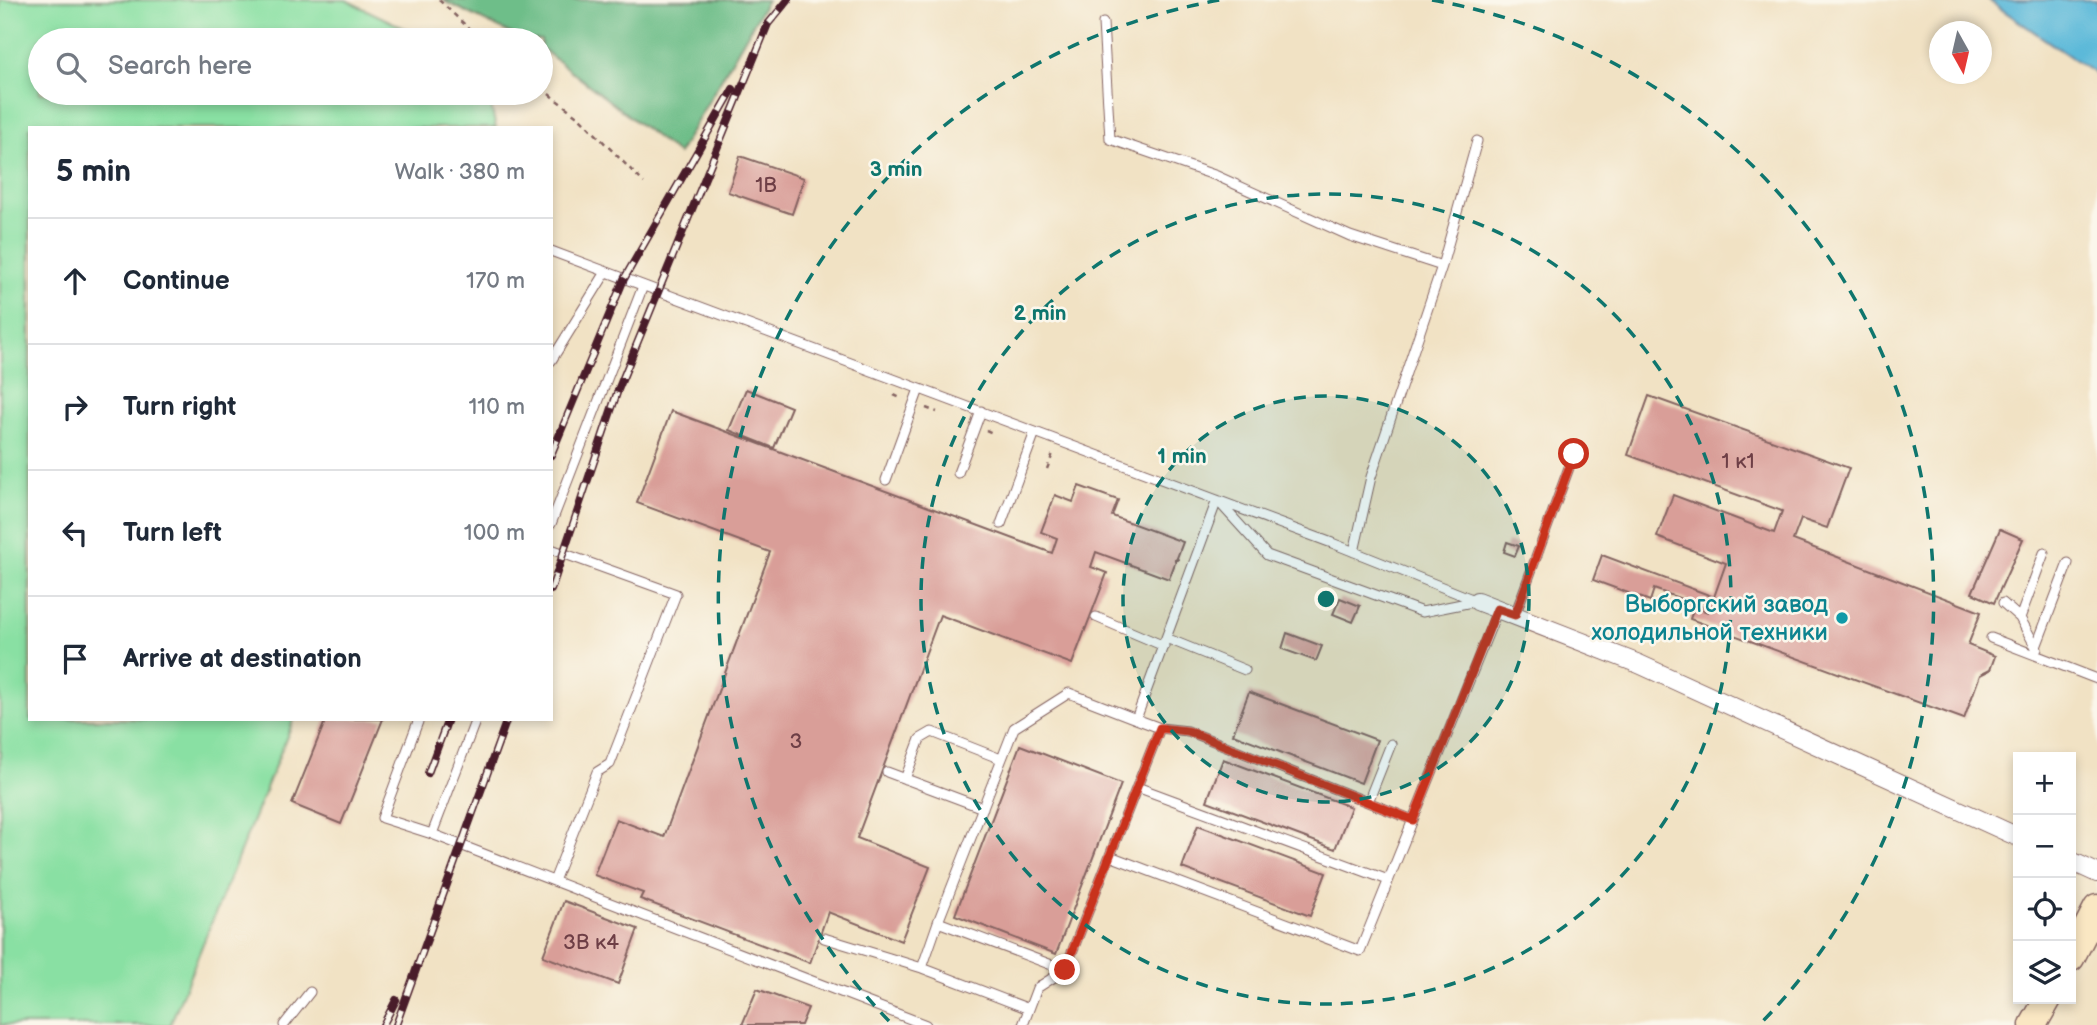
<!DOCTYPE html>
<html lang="en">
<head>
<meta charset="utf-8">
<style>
	:root { --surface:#fff; --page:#f2f2f3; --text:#1f2937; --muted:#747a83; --line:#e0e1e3 }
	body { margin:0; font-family:"Balsamiq Sans",sans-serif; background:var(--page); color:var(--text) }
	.controls { position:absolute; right:21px; bottom:21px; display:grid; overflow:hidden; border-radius:0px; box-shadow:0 4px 10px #0003 }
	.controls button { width:63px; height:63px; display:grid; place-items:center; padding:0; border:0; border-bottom:2px solid var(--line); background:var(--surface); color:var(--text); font:35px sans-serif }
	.compass { position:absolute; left:1929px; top:21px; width:63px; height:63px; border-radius:50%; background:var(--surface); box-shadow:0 4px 10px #0003; rotate:172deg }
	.stop { position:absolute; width:21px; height:21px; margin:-16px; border:5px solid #c8321e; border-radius:50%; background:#fff }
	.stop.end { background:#c8321e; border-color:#fff; box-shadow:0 2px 7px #0008 }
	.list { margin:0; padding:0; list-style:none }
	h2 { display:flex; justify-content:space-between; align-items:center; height:91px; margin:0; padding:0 28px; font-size:30px }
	h2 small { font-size:23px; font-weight:400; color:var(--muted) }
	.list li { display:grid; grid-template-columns:46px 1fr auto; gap:21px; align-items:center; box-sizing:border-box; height:126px; padding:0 28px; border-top:2px solid var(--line) }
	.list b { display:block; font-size:26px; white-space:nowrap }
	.list em { font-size:23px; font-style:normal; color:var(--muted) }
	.icon { flex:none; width:38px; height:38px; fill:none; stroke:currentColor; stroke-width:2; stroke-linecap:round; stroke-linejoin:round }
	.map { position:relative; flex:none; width:2097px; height:1025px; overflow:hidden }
	.search { position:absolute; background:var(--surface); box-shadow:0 4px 10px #0003; left:28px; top:28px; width:525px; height:77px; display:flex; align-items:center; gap:18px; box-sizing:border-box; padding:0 24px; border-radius:38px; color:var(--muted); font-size:26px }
	.panel { position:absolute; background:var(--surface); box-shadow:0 4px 10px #0003; left:28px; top:126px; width:525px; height:595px; border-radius:0px }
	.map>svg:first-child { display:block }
</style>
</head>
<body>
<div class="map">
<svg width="2097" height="1025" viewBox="0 0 2097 1025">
	<rect width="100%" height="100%" fill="#fbf7ec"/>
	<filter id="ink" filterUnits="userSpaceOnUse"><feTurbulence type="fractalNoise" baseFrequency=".0143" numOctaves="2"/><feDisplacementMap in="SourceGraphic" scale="14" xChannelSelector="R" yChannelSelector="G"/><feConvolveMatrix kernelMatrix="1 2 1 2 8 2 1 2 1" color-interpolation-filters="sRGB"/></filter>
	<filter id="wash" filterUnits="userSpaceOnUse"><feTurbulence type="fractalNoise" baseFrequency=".00686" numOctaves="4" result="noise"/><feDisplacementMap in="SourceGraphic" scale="28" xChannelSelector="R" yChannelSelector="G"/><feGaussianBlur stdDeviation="1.57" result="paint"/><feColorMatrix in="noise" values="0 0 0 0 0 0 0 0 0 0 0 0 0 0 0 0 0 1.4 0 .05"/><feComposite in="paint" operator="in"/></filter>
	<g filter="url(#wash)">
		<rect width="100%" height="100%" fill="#f1e2c4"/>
		<path fill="#89e0a3" stroke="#6a8067" stroke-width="2" d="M 0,0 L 346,0 L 429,40 L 40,40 L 40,93 L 488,93 L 496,128 L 30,128 L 30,719 L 294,719 L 170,1025 L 0,1025 Z"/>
		<path fill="#6ebe89" stroke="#5c6e5a" stroke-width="2" d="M 442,0 L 767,0 L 678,154 L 541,48 L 541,40 L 524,40 Z"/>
		<path fill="#5bb9d9" stroke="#526c82" stroke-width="2" d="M 1988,0 L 2097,0 L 2097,75 Z"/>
		<g id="blocks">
			<path fill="#d99e98" d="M 740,156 L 804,178 L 792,214 L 728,192 Z
				M 746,389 L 791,407 L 774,448 L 729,430 Z
				M 1649,396 L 1849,468 L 1827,528 L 1801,519 L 1793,540 L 1981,612 L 1968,645 L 1995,656 L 1990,670 L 1980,675 L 1964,719 L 1690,619 L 1694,607 L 1708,612 L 1710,609 L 1654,589 L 1650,601 L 1593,580 L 1602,555 L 1714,597 L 1726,563 L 1657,537 L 1673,495 L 1774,533 L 1782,511 L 1628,455 Z
				M 671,411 L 1052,553 L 1057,538 L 1041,532 L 1055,495 L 1073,502 L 1079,486 L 1118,500 L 1112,516 L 1183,542 L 1169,579 L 1096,552 L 1091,567 L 1107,573 L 1072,664 L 940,615 L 857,838 L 930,867 L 901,941 L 828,912 L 810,963 L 640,899 L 643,893 L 594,875 L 616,819 L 664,837 L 770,552 L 637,503 Z
				M 2000,529 L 2023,539 L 1994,603 L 1972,593 Z
				M 1507,542 L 1519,546 L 1515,556 L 1504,552 Z
				M 1340,598 L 1360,606 L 1353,622 L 1333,614 Z
				M 1287,633 L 1322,646 L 1316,661 L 1282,649 Z
				M 1249,692 L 1377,740 L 1361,783 L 1233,734 Z
				M 326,719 L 383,719 L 341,824 L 292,804 Z
				M 1020,745 L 1121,784 L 1056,954 L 955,915 Z
				M 1223,759 L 1351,807 L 1335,849 L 1207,801 Z
				M 1198,825 L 1326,873 L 1310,916 L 1182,868 Z
				M 564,901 L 638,929 L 618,984 L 543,956 Z
				M 757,989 L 808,1008 L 801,1025 L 742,1025 Z"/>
		</g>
	</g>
	<g filter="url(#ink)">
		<use href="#blocks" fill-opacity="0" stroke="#846361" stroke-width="2"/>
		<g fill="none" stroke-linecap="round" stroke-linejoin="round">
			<g stroke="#846361" stroke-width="11">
				<path id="lane" d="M 1103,23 L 1110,139 L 1217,176 L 1350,236 L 1442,266
					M 551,251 L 1332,543 L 1477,601
					M 551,361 L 606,272
					M 958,473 L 981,411
					M 886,480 L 919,389
					M 1218,501 L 1267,555 L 1422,612 L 1477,601
					M 551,524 L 643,286
					M 1001,524 L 1035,432
					M 551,549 L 676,594 L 610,764 L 597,772 L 554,881
					M 1354,552 L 1371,477 L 1442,266 L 1477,141
					M 2003,603 L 2020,618 L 2037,649
					M 1515,615 L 1574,454
					M 1096,617 L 1164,646
					M 2020,618 L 2044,553
					M 1166,638 L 1245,670
					M 1991,638 L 2097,679
					M 2036,647 L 2068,563
					M 419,719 L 382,818 L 432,834 L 926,1025
					M 1136,719 L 1160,728 L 1065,970 L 938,922 L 1014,728 L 1069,693 L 1136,719 L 1217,500
					M 1160,728 L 1188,731 L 1413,820
					M 887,772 L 983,808
					M 905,779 L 920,739 L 932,732 L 1001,759
					M 1137,787 L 1388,880
					M 1368,802 L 1391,744
					M 432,834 L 476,719
					M 1110,856 L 1360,951 L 1498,609
					M 938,922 L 922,968 L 1029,1009
					M 824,938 L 922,968
					M 284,1025 L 310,992
					M 1023,1025 L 1037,988 L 1065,970"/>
			</g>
			<g stroke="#846361" stroke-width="20">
				<path id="street" d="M 1477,601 L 1639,664 L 2018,837
					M 2071,861 L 2097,873"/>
			</g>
			<g stroke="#846361" stroke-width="29">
				<path id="secondary" d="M 2071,958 L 2097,908
					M 2033,1025 L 2048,999"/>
			</g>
			<path stroke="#846361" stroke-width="2.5" stroke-dasharray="5 5" stroke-linecap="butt" d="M 439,0 L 481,40
				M 541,88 L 580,118 L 644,183
				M 894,395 L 903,399
				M 926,408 L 937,412
				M 986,430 L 995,434
				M 1047,469 L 1054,451
				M 1174,560 L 1182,559"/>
			<use href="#lane" stroke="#fff" stroke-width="9"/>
			<use href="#street" stroke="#fff" stroke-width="18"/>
			<use href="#secondary" stroke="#fae7c3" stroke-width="26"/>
			<g stroke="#4a1f2b" stroke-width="8">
				<path id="rail" d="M 551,455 L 624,279 L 733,89
					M 551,590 L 618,390 L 768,24 L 788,0
					M 428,773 L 448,719
					M 383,1025 L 396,1000
					M 396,1025 L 507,719"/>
			</g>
			<use href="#rail" stroke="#fbf7ec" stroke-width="5" stroke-dasharray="16" stroke-linecap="butt"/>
		</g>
	</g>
	<g fill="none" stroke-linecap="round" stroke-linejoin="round" filter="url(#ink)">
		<path stroke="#c8321e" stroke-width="9" d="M 1065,970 L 1160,728 L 1188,731 L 1413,820 L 1497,609 L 1515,615 L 1574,454"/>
	</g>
	<circle cx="1326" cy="599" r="203" fill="#0f766e" fill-opacity=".12"/>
	<g fill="none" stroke="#0f766e" stroke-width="3.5" stroke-dasharray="12 9">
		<circle cx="1326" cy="599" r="203"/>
		<circle cx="1326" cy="599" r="405"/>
		<path d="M889 1021A608 608 0 0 1 1220 0M1432 0A608 608 0 0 1 1763 1021"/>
	</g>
	<circle fill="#0f9aa8" stroke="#fbf7ec" stroke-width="2.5" cx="1842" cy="618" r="7"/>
	<g text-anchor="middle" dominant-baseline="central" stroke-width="5" stroke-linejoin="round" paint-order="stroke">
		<g font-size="21" fill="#6e3f46">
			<text x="766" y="185">1В</text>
			<text x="1738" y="461">1 к1</text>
			<text x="796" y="741">3</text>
			<text x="591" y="942">3В к4</text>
		</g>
		<g font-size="24" fill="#0d838f" stroke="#fbf7ec" text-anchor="end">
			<text x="1828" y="604">Выборгский завод<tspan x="1828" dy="28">холодильной техники</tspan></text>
		</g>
	</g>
	<circle cx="1326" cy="599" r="10" fill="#0f766e" stroke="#fbf7ec" stroke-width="3.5"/>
	<g font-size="21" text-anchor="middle" font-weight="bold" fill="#0f766e" stroke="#fbf7ec" stroke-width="5" stroke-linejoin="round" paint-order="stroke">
		<text x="896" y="176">3 min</text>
		<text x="1040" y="320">2 min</text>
		<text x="1182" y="463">1 min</text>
	</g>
</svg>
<div class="controls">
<button>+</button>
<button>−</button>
<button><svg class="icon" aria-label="locate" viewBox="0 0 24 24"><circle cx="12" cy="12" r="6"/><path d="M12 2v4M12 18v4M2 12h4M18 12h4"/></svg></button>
<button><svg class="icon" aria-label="layers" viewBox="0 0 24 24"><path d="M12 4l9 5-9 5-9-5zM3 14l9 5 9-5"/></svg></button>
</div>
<svg class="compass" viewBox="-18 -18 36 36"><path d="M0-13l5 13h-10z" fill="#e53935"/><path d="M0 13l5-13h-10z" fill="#747a83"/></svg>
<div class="stop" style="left:1574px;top:454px"></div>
<div class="stop end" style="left:1065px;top:970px"></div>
<div class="search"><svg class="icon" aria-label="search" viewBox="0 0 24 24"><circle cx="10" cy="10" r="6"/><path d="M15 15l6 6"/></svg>Search here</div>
<section class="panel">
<h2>5 min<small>Walk · 380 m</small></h2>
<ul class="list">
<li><svg class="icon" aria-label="ahead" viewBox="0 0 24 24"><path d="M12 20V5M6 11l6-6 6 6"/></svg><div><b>Continue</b></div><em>170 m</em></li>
<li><svg class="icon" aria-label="right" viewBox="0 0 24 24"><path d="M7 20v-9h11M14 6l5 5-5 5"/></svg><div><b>Turn right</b></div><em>110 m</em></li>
<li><svg class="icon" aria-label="left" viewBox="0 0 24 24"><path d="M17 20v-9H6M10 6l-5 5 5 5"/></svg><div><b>Turn left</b></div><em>100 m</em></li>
<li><svg class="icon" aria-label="arrive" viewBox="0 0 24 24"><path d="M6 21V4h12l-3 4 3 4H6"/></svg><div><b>Arrive at destination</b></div></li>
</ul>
</section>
</div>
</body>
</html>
